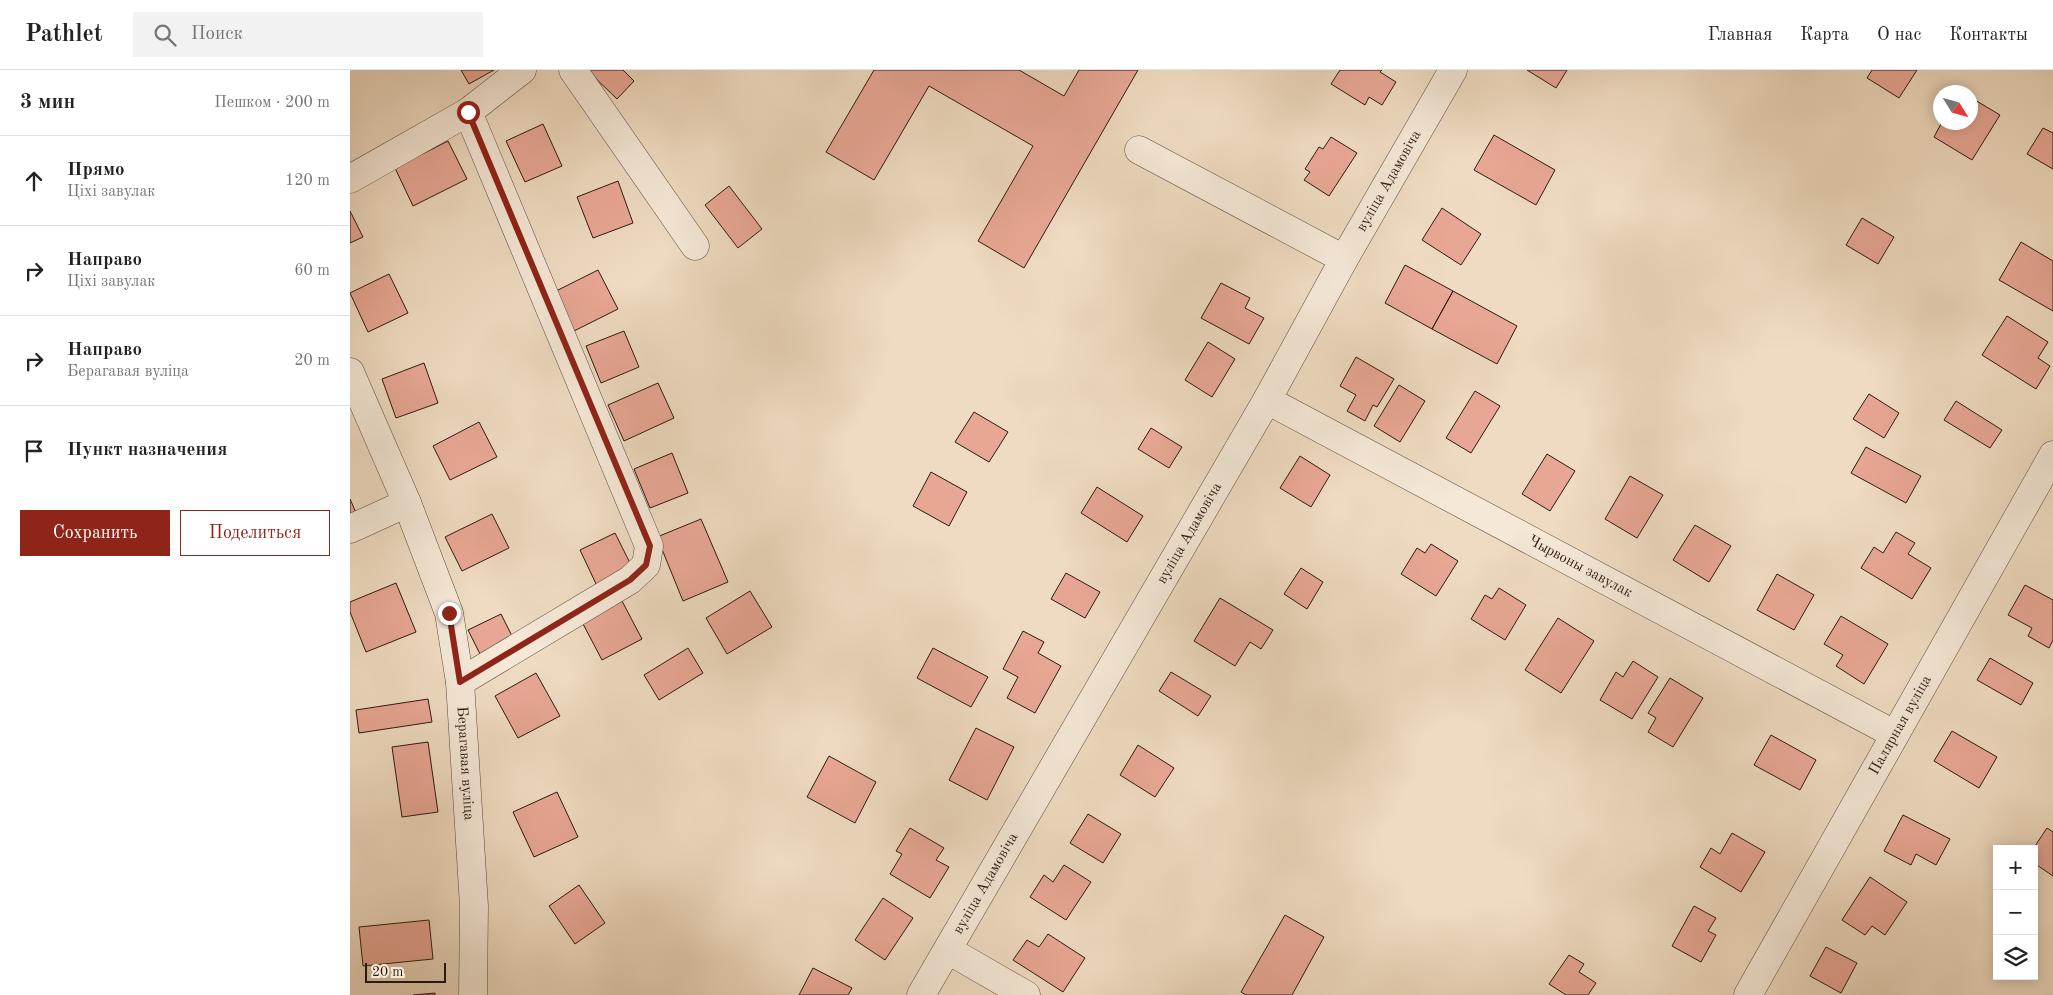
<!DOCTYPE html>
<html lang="ru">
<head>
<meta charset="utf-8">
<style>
	:root { --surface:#fff; --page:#f2f2f2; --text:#222; --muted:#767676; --line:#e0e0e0; --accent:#8f2418 }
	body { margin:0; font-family:"Old Standard TT",serif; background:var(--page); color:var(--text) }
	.controls { position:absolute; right:15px; bottom:15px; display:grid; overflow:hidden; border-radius:0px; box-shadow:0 2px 12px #0003 }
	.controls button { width:45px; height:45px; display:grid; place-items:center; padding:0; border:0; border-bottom:1px solid var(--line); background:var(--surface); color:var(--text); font:25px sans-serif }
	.compass { position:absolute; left:1583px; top:15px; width:45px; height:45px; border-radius:50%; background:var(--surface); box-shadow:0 2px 12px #0003; rotate:127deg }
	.scale { position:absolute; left:15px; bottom:12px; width:81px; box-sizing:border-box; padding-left:5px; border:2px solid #2e1911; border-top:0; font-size:14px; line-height:18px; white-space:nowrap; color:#2e1911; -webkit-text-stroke:4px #f5e8d7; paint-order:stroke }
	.stop { position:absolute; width:15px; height:15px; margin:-11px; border:4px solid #8f2418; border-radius:50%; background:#fff }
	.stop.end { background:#8f2418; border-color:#fff; box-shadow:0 1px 5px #0008 }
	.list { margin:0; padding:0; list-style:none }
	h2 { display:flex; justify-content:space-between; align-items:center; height:65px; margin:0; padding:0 20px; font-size:21px }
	h2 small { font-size:16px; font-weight:400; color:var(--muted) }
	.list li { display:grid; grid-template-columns:32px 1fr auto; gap:15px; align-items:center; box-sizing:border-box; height:90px; padding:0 20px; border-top:1px solid var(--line) }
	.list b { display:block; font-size:19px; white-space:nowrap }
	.list p { margin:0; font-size:16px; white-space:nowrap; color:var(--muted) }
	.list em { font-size:16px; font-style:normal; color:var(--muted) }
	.actions { display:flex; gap:10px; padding:15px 20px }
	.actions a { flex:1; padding:11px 0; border:1px solid var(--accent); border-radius:0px; text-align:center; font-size:18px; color:var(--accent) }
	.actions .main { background:var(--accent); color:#fff }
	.icon { flex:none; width:28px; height:28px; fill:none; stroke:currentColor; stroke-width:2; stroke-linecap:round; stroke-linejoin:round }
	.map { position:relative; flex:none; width:1703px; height:925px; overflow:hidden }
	header { display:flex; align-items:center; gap:30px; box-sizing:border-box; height:70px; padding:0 25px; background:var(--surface); border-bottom:1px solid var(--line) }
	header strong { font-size:24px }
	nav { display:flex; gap:28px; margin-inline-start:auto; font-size:18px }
	.search { width:350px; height:45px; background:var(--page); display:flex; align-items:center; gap:12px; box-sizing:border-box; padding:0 18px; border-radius:0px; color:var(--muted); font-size:19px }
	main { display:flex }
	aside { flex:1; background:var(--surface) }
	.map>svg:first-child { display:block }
</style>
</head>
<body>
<header>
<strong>Pathlet</strong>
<div class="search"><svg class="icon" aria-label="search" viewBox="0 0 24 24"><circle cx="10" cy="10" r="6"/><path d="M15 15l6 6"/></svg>Поиск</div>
<nav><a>Главная</a><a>Карта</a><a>О нас</a><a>Контакты</a></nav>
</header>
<main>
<aside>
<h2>3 мин<small>Пешком · 200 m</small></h2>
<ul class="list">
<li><svg class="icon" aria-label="ahead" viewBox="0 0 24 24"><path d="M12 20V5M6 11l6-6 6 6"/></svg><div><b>Прямо</b><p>Ціхі завулак</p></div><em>120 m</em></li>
<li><svg class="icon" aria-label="right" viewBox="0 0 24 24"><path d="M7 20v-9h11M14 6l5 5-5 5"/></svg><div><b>Направо</b><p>Ціхі завулак</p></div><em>60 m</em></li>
<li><svg class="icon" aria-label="right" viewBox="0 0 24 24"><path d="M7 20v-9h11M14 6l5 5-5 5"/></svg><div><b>Направо</b><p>Берагавая вуліца</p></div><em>20 m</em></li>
<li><svg class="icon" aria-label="arrive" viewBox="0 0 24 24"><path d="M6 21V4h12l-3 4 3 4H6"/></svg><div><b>Пункт назначения</b></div></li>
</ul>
<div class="actions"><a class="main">Сохранить</a><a>Поделиться</a></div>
</aside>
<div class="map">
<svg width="1703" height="925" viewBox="0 0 1703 925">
	<rect width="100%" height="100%" fill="#efdbc1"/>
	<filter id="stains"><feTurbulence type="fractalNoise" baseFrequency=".004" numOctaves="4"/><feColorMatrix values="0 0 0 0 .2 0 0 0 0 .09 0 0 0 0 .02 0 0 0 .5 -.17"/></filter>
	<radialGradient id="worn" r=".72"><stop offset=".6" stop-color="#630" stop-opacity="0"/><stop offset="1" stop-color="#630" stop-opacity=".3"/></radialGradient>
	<path fill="#e8a795" stroke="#2e1911" d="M 111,0 L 144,0 L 119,14 Z
		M 237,0 L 273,0 L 284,11 L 267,29 Z
		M 524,0 L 669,0 L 714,26 L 729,0 L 788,0 L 674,198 L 628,171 L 683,76 L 579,16 L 524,110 L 476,82 Z
		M 990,0 L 1032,0 L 1030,2 L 1046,12 L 1032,35 L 1019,27 L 1015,35 L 981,14 Z
		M 1177,0 L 1217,0 L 1206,18 Z
		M 1522,0 L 1567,0 L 1549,28 L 1517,8 Z
		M 1620,27 L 1650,45 L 1622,90 L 1584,67 L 1592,52 L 1620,52 Z
		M 193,54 L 212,96 L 175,112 L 156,71 Z
		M 1693,58 L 1703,63 L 1703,99 L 1677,84 Z
		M 1144,65 L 1205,100 L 1186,135 L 1124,100 Z
		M 981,67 L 1007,83 L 979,126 L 954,110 L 960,102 L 955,99 L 969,77 L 973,79 Z
		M 98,71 L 117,109 L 63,136 L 45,98 Z
		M 268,111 L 283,153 L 243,168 L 227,127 Z
		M 379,116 L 412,159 L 388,178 L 355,135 Z
		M 1092,138 L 1131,164 L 1111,195 L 1072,170 Z
		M 0,141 L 13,167 L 0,173 Z
		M 1512,148 L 1544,167 L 1528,194 L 1496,175 Z
		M 1671,172 L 1703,191 L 1703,241 L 1649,210 Z
		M 1055,195 L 1103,221 L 1082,259 L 1035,233 Z
		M 248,200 L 268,239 L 222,262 L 202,223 Z
		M 39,204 L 58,243 L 18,262 L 0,223 Z
		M 871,213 L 900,228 L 895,238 L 914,248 L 899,274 L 851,248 Z
		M 1103,221 L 1167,256 L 1147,294 L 1082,259 Z
		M 1657,246 L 1698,272 L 1688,288 L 1700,296 L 1686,319 L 1632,285 Z
		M 274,261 L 289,297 L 251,313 L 236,276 Z
		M 858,272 L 885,289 L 862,327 L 835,310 Z
		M 1006,287 L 1044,309 L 1027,337 L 1023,335 L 1015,351 L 997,341 L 1006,325 L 990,316 Z
		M 74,293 L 88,333 L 46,348 L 32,309 Z
		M 308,313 L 324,348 L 274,371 L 258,335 Z
		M 1049,315 L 1075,331 L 1050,372 L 1024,356 Z
		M 1125,321 L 1150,336 L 1121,383 L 1096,368 Z
		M 1519,324 L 1549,343 L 1534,368 L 1503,349 Z
		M 1606,331 L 1652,360 L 1640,378 L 1594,350 Z
		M 624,342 L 658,362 L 639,392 L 605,372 Z
		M 129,352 L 147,387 L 100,410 L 83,376 Z
		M 801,358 L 832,377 L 819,398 L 788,379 Z
		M 1516,377 L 1571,406 L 1556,433 L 1501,403 Z
		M 322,383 L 338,423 L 300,438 L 284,399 Z
		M 1197,384 L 1225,401 L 1200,441 L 1172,424 Z
		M 950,386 L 980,405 L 961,437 L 930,418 Z
		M 581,402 L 617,422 L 599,456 L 563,436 Z
		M 1280,406 L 1313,425 L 1287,468 L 1255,449 Z
		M 747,417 L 793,446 L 777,472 L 731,443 Z
		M 0,429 L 7,445 L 0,448 Z
		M 142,444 L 159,478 L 112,501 L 95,467 Z
		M 351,449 L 378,512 L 333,531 L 307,467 Z
		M 1345,455 L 1381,476 L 1359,512 L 1323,490 Z
		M 1546,462 L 1565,473 L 1558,484 L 1581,498 L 1562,529 L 1511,498 L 1524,477 L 1533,483 Z
		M 265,463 L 283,499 L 247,516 L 230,480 Z
		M 1081,474 L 1108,491 L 1086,526 L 1051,504 L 1067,478 L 1075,483 Z
		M 951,498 L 973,512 L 957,539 L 934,524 Z
		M 716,503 L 750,522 L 735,548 L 701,529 Z
		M 1427,504 L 1464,525 L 1444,560 L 1407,540 Z
		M 46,513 L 66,562 L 16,582 L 0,542 L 0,532 Z
		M 1675,515 L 1703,530 L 1703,570 L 1699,578 L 1678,566 L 1682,558 L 1658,545 Z
		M 1149,518 L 1176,535 L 1155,570 L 1121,549 L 1135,525 L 1142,529 Z
		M 400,521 L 422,557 L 377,584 L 356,548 Z
		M 870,528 L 923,560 L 911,579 L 900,572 L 885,596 L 844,571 Z
		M 272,531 L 292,569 L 252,590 L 232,552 Z
		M 151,544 L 165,572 L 132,588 L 118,560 Z
		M 1491,546 L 1538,574 L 1514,614 L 1486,596 L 1493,585 L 1474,574 Z
		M 1208,548 L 1244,571 L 1211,623 L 1175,600 Z
		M 673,561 L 694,572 L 688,583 L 711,596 L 685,643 L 657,628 L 668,607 L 653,599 Z
		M 338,578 L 353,603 L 309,630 L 294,605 Z
		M 583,578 L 638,607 L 621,637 L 567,608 Z
		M 1640,588 L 1683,613 L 1671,635 L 1627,610 Z
		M 1283,591 L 1308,607 L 1282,649 L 1250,630 L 1266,602 L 1273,607 Z
		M 821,602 L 861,626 L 848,646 L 809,621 Z
		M 186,603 L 210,646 L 168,668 L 145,626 Z
		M 1320,608 L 1353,628 L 1323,677 L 1298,662 L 1306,648 L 1298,643 Z
		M 78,629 L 82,652 L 9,663 L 6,640 Z
		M 626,658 L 664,677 L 637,730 L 599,710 Z
		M 1602,661 L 1647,687 L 1629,718 L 1584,691 Z
		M 1421,665 L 1466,690 L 1450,720 L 1404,695 Z
		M 78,672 L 88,742 L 52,747 L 42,677 Z
		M 788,675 L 824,698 L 805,727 L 770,705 Z
		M 479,686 L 526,712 L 505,753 L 457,727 Z
		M 207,722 L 228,767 L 184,787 L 163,742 Z
		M 738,744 L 771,764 L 753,793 L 720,773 Z
		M 1553,745 L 1600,769 L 1586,795 L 1566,784 L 1561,795 L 1534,781 Z
		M 560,758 L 594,778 L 586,790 L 599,797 L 580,828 L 540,804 L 552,784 L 546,781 Z
		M 1697,758 L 1703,762 L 1703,806 L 1684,793 L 1683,779 Z
		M 1382,763 L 1415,782 L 1391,822 L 1350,797 L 1361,778 L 1370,784 Z
		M 714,795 L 741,812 L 716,850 L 680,827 L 694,805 L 703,812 Z
		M 1520,807 L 1557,832 L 1535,865 L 1522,856 L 1515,865 L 1492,850 Z
		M 229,815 L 255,853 L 225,874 L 199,836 Z
		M 533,828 L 563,848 L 535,890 L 505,870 Z
		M 1344,836 L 1366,848 L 1358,861 L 1366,865 L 1351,892 L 1322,876 Z
		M 935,845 L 974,867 L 942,925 L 896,925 L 891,922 Z
		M 79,850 L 83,889 L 13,896 L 9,857 Z
		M 698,864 L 735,888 L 713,922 L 663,890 L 677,870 L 689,877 Z
		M 1476,877 L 1507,893 L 1491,923 L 1460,906 Z
		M 1219,885 L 1234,894 L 1229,902 L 1246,913 L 1238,925 L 1216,925 L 1199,914 Z
		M 463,898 L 502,918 L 498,925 L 449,925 Z
		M 85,923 L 85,925 L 63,925 Z"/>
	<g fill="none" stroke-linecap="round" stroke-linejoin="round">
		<g stroke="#5e4a3d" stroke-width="29">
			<g id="minor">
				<path d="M 223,0 L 345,176"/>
				<path d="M 118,42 L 172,0"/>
				<path d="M 789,80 L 994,189"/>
				<path d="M 0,109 L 118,42 L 299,476 L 296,495 L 280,510 L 110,612"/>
				<path id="s1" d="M 0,302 L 57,433 L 99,543 L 110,612 L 124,836 L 123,925"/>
				<path id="s2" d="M 917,330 L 1544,664"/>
				<path d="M 0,459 L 57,433"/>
				<path d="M 598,880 L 676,925"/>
				<path id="s3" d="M 571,925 L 917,330 L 994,189 L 1103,0"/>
				<path id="s4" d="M 1398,925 L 1703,385"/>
			</g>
		</g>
		<use href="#minor" stroke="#f5e8d7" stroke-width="28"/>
	</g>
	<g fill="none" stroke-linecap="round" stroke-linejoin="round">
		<path stroke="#8f2418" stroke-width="6" d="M 99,543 L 110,612 L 280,510 L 296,495 L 300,476 L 118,42"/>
	</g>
	<g text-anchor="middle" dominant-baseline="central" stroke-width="4" stroke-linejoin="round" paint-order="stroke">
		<g font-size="15" fill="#2e1911" stroke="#f5e8d7">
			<text stroke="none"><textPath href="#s3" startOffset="939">вуліца Адамовіча</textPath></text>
			<text stroke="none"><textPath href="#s3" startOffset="534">вуліца Адамовіча</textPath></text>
			<text stroke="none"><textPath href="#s2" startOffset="355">Чырвоны завулак</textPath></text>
			<text stroke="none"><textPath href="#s4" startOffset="310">Палярная вуліца</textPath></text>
			<text stroke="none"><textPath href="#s1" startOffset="412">Берагавая вуліца</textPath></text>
			<text stroke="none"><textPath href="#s3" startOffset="129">вуліца Адамовіча</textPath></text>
		</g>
	</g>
	<rect width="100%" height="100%" filter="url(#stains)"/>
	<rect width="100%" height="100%" fill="url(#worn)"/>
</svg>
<div class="controls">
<button>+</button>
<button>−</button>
<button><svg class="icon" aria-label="layers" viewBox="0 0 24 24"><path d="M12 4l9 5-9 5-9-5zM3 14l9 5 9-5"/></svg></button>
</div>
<svg class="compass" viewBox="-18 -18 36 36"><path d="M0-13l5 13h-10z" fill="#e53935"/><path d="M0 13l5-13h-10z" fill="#767676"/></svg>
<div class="scale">20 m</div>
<div class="stop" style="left:118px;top:42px"></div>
<div class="stop end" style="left:99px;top:543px"></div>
</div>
</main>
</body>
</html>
